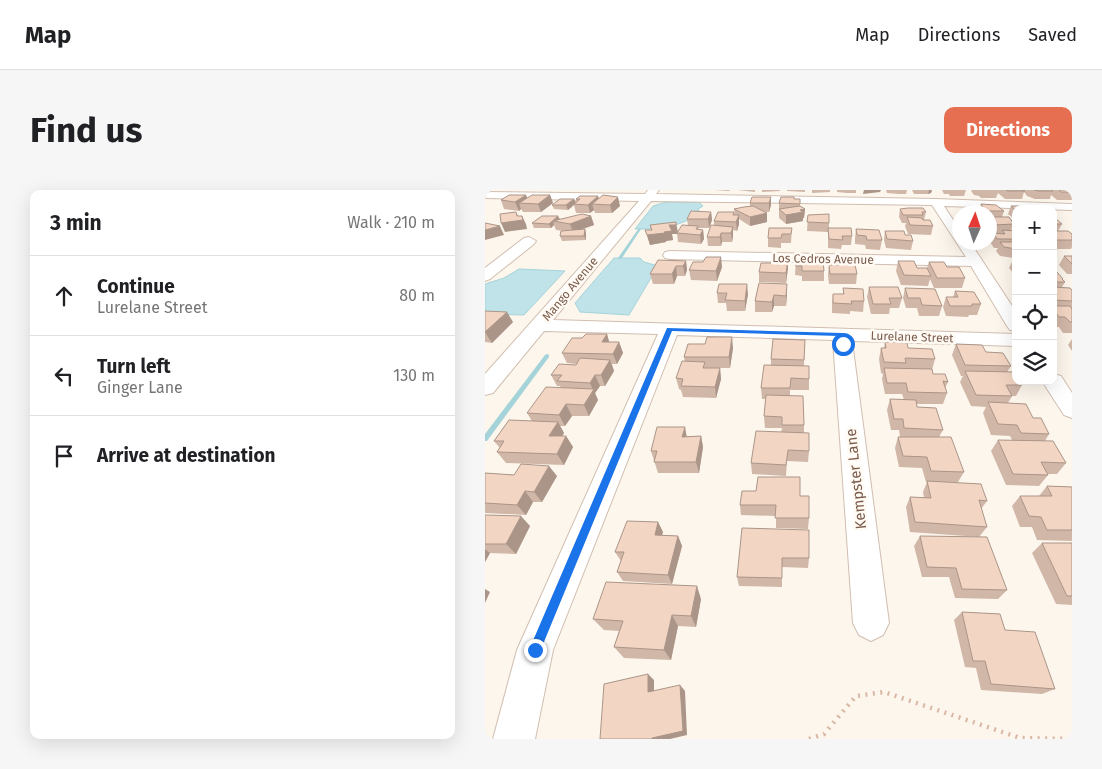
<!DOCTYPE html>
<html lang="en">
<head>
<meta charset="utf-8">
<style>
	:root { --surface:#fff; --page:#f6f6f6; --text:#202124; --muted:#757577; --line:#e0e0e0; --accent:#e76f51 }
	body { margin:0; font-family:"Fira Sans",sans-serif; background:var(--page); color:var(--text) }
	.controls { position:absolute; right:15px; top:15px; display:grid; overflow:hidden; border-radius:10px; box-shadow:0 5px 20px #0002 }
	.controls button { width:45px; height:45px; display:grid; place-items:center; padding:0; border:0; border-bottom:1px solid var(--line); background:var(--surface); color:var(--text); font:25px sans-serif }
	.compass { position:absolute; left:467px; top:15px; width:45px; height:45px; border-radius:50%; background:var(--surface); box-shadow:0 5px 20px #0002; rotate:3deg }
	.stop { position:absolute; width:15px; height:15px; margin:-11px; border:4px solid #1a73e8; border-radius:50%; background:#fff }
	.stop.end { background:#1a73e8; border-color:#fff; box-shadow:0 1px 5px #0008 }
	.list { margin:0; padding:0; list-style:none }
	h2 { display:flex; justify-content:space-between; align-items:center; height:65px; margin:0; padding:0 20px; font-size:21px }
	h2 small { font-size:16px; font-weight:400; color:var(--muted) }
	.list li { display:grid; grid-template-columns:32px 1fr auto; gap:15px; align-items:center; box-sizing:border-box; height:80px; padding:0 20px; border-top:1px solid var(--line) }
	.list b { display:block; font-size:19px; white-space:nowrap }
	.list p { margin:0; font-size:16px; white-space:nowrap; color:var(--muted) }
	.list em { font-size:16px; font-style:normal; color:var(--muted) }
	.icon { flex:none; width:28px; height:28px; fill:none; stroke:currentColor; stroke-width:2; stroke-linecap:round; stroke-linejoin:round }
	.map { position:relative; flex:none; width:587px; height:549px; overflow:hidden; border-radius:10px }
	header { display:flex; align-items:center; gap:30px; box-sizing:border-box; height:70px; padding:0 25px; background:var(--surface); border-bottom:1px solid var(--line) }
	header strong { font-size:24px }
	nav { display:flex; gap:28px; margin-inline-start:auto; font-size:18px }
	.intro { display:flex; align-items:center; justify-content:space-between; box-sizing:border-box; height:120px; padding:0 30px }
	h1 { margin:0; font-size:35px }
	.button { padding:12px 22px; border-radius:10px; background:var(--accent); color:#fff; font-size:18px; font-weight:700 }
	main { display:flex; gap:30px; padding:0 30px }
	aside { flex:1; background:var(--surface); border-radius:10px; box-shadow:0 5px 20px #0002 }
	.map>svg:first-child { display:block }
</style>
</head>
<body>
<header>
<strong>Map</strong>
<nav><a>Map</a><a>Directions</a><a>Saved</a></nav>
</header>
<div class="intro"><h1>Find us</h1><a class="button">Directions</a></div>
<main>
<aside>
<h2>3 min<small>Walk · 210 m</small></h2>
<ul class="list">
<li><svg class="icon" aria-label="ahead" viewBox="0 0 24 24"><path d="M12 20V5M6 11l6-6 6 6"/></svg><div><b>Continue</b><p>Lurelane Street</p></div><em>80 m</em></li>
<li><svg class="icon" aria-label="left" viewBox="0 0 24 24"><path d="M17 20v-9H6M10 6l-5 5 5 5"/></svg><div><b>Turn left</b><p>Ginger Lane</p></div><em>130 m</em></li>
<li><svg class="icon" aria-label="arrive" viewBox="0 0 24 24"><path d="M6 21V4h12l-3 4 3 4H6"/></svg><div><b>Arrive at destination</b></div></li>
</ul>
</aside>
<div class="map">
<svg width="587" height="549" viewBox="0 0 587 549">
	<rect width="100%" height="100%" fill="#fdf6ec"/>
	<path fill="#bfe3e8" stroke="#a5d3da" d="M 181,12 L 214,12 L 218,16 L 213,19 L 217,25 L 180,39 L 150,39 L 168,16 Z
		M 129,68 L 155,68 L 159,72 L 173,76 L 144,125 L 95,122 L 90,113 Z
		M 34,79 L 80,81 L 39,125 L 0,124 L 0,94 L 19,88 Z"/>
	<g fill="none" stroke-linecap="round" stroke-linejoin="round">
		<path fill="#a5d3da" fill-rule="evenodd" d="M 154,38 L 156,39 L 137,68 L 134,69 L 133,68 Z
			M 62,164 L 64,165 L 64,167 L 2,251 L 0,251 L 0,244 L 60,165 Z"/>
		<g stroke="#d1beb0" stroke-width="2">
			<path id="minor" d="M 163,0 L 174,0 L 171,4 L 451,9 L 587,14 L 587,20 L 459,16 L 474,39 L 474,52 L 485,52 L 531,122 L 531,141 L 525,140 L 522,136 L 486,76 L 185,69 L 180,68 L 178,65 L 180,62 L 185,61 L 481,67 L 447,15 L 166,11 L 68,130 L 531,144 L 531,156 L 367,151 L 404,433 L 398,445 L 386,451 L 374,445 L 368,433 L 348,150 L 192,145 L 68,460 L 50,549 L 8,549 L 32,460 L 173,144 L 59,141 L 8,203 L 0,205 L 0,184 L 154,11 L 0,8 L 0,2 L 160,4 Z
				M 44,47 L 51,51 L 49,54 L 5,89 L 0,91 L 0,78 L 39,48 Z
				M 568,184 L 576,186 L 587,203 L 587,228 L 579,225 L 557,191 L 568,191 Z"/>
		</g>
		<path stroke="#d9b8a5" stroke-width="4.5" stroke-dasharray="2 5.5" stroke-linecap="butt" d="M 324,549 L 339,544 L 371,506 L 399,502 L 535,548 L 587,549"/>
		<use href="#minor" fill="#fff" fill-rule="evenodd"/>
	</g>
	<path fill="#d1b7a8" d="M 229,0 L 245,0 L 244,1 Z
		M 253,0 L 270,0 L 270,2 Z
		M 277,0 L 295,0 L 295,1 L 277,2 Z
		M 302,0 L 320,0 L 320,2 L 302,1 Z
		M 327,0 L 345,0 L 345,2 L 327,3 Z
		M 352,0 L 371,0 L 371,3 L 362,3 L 352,2 Z
		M 401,0 L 422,0 L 421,4 L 414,4 L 402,3 Z
		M 427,0 L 447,0 L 446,3 L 443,4 L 429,4 Z
		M 457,0 L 481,0 L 479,6 L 465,6 L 464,4 L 459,4 Z
		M 487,0 L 538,0 L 538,1 L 538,0 L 587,0 L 587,10 L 572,10 L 566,5 L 565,9 L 550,9 L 542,6 L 539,2 L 537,9 L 520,9 L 513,3 L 511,8 L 496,8 L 494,6 L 489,5 L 486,1 Z
		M 41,5 L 42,8 L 65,5 L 68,13 L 56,22 L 38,22 L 36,19 L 34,21 L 19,19 L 16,10 Z
		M 113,6 L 114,9 L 135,16 L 127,23 L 110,23 L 109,20 L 105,23 L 91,23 L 89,15 L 83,20 L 69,19 L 67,15 L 89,9 L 91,12 L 91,9 Z
		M 286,7 L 286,15 L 284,22 L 279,22 L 282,23 L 282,32 L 265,36 L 254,29 L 254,34 L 252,41 L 248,40 L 248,46 L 247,52 L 237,52 L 236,56 L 223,56 L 222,47 L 229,35 L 229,31 L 249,22 L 250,25 L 249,19 L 265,16 L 265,13 Z
		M 309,9 L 315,9 L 315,16 L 320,19 L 319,28 L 318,28 L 318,31 L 301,34 L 294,28 L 294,13 Z
		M 496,14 L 519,21 L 517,27 L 529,34 L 526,40 L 531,41 L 531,86 L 524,78 L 529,68 L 515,66 L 511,61 L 513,58 L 509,58 L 505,52 L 508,44 L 506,44 L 504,42 L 504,22 L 483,22 L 485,16 L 495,17 Z
		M 526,16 L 531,19 L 531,30 L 523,24 Z
		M 415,19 L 441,22 L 439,30 L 448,36 L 446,45 L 423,44 L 420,36 L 421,33 L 417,33 L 414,27 Z
		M 226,22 L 227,30 L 224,38 L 213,38 L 214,39 L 218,40 L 219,49 L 216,54 L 193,52 L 192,44 L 187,44 L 188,50 L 181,51 L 181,52 L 165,55 L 160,40 L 166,40 L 165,35 L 193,41 L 203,35 L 202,29 Z
		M 323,25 L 344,33 L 344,38 L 367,46 L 366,55 L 357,55 L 356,59 L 343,58 L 343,42 L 322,41 Z
		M 73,26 L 75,29 L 106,26 L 109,35 L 96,40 L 100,39 L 101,44 L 101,50 L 77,51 L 75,46 L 79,41 L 71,40 L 69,35 L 66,38 L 49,38 L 47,33 Z
		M 568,28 L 577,34 L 573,41 L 587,44 L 587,57 L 586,59 L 568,59 Z
		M 307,38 L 306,53 L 296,53 L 296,58 L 283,57 L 283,48 Z
		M 371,39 L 397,50 L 395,60 L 381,59 L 380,55 L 370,54 L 370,48 Z
		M 400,41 L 420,45 L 428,51 L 426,60 L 401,58 L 399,50 Z
		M 579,66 L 587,66 L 587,84 L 582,84 L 574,75 Z
		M 311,70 L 339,81 L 339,91 L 317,91 L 317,86 L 310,85 Z
		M 354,70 L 372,84 L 371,94 L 344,94 L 343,85 L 344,75 L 354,75 Z
		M 201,71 L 202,80 L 200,86 L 192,86 L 189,94 L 168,94 L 165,84 Z
		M 413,71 L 432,78 L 442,78 L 444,72 L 462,77 L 480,88 L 477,98 L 449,98 L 445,89 L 443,96 L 416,95 L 411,81 Z
		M 286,73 L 303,78 L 301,93 L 274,92 L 274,82 Z
		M 237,77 L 232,91 L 206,90 L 204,80 Z
		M 568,81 L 578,89 L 578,90 L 580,92 L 577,97 L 587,100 L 587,143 L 578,143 L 574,137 L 568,137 Z
		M 274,93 L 302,104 L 301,116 L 289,116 L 287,122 L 270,122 L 270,111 Z
		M 384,97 L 417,108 L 414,118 L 405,118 L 404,124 L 386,124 L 382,107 Z
		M 358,98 L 379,111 L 378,122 L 365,121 L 365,124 L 347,123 L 347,114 L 348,104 L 358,104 Z
		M 420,98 L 457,116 L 454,126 L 434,126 L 432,118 L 421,118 L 418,108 Z
		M 470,101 L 496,114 L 492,125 L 484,125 L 483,127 L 461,126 L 458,117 L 461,107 L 468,107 Z
		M 232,103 L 263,104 L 260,121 L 242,121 L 241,113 L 233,113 Z
		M 0,121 L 28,132 L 7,153 L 0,152 Z
		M 122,144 L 124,152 L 134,152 L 138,163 L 132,174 L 127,174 L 129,181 L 120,196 L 115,196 L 110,203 L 113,210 L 104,226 L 87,226 L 80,236 L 75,236 L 79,243 L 77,246 L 81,246 L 88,257 L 79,275 L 21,273 L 12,262 L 15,258 L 9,251 L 47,231 L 42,223 L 76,198 L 75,196 L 72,196 L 66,185 L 91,175 L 91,174 L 82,173 L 77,163 L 97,148 Z
		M 587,149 L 587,161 L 583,155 Z
		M 320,150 L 319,175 L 324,189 L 324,200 L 305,200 L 305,206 L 319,235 L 319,243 L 324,261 L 323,272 L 302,271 L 301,286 L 267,284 L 266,273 L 296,242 L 297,238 L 280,238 L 279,226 L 281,209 L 277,209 L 276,198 L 286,175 L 286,169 Z
		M 400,152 L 423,158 L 450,169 L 447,180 L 448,184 L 463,192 L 460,198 L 462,203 L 458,214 L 432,214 L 432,217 L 458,240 L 454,247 L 479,282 L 473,292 L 458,292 L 502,311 L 496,319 L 502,337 L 494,347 L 425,342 L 421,317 L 425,307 L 439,308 L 438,302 L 442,292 L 441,292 L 437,278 L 414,277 L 410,258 L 413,247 L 415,247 L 414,240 L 406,240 L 402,220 L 405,209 L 419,210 L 417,204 L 400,204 L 397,189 L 398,184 L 396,183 L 394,169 L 396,158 L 399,158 Z
		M 471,154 L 501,162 L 526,176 L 522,182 L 537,195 L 531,206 L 527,206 L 523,213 L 548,228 L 564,244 L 560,251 L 581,273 L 572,284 L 562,284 L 563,285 L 554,296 L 521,295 L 506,261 L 513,250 L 527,250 L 525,246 L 506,245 L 498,223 L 501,217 L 486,216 L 475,192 L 478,186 L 476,186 L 467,165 Z
		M 248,158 L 245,178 L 221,178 L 235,178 L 236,189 L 231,208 L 198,207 L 196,200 L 194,199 L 191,188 L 200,172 L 199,167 Z
		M 202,246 L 216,246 L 218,257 L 214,283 L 173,283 L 166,261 Z
		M 0,283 L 29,285 L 72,286 L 57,312 L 48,312 L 41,325 L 0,323 Z
		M 562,296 L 587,297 L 587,351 L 552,350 L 547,337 L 535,337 L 527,316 L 535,306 L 554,306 Z
		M 315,306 L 324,328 L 323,339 L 291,338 L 291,326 L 256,325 L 255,315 Z
		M 0,325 L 45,336 L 31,364 L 5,363 L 0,372 Z
		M 173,332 L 178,342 L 177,345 L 193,346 L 197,356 L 187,394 L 138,391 L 132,382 L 136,371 L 130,362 Z
		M 324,340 L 324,368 L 323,378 L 297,377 L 297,397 L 254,396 L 252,387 Z
		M 435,346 L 522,400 L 513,409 L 470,408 L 464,387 L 437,387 L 429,356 Z
		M 557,353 L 587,353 L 587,415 L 571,414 L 547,363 Z
		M 216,409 L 211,437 L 193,436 L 186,470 L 139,468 L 129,457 L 134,441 L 119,440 L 108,429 Z
		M 477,422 L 520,440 L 570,499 L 557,504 L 496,500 L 491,478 L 480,477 L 469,430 Z"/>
	<path fill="#aa9588" d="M 379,0 L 396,0 L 395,2 L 378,4 Z
		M 444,0 L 447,0 L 446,3 L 443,4 Z
		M 41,5 L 44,13 L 34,13 L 36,19 L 34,21 L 30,12 Z
		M 65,5 L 68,13 L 56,22 L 53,14 Z
		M 113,6 L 115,14 L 107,14 L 109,20 L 105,23 L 103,15 Z
		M 133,7 L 135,16 L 127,23 L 125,15 Z
		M 286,7 L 286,15 L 284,22 L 284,13 Z
		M 89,9 L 91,13 L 83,20 L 81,15 Z
		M 320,19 L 319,28 L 318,28 L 318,31 L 301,34 L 301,25 L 315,20 Z
		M 31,22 L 35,30 L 37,26 L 41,34 L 42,39 L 20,42 L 16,33 L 32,26 Z
		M 226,22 L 227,30 L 224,38 L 223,29 Z
		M 282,23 L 282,32 L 265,36 L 265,27 Z
		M 254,25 L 254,34 L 252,41 L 251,32 Z
		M 73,26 L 75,30 L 68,31 L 69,35 L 66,38 L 64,34 Z
		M 106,26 L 109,35 L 88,42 L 85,34 Z
		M 191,32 L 193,43 L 192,43 L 192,44 L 187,44 L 188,50 L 181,51 L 181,52 L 165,55 L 162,45 L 179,42 L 184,35 Z
		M 15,36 L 19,45 L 0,50 L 0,40 Z
		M 248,37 L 248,46 L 247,52 L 246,43 Z
		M 100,39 L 101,44 L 101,50 L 99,46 Z
		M 218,40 L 219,49 L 216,54 L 215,45 Z
		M 236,43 L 237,52 L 236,56 L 235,47 Z
		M 236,67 L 237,77 L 232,91 L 231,81 Z
		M 303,69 L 303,78 L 301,93 L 301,83 Z
		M 201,71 L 202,80 L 200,86 L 198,76 Z
		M 191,76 L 192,86 L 189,94 L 187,84 Z
		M 262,94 L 263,104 L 260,121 L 260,111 Z
		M 302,94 L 302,104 L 301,116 L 301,106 Z
		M 289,105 L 289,116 L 287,122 L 287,112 Z
		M 22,122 L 28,132 L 7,153 L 0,142 Z
		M 122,144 L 125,155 L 117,152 Z
		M 247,147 L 248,158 L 245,178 L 244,167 Z
		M 134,152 L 138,163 L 132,174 L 128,164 Z
		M 125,170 L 129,181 L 120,196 L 116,185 Z
		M 235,178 L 236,189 L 231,208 L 230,197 Z
		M 110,185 L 115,196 L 110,203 L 113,210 L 104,226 L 99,215 L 108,200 L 105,193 Z
		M 81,214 L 87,226 L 80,236 L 74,225 Z
		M 73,232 L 79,243 L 71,257 L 64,246 Z
		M 200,237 L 202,248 L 197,247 Z
		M 81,246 L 88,257 L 79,275 L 72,264 Z
		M 216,246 L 218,257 L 214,283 L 211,272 Z
		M 64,276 L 72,286 L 57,312 L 49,302 Z
		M 40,301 L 48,312 L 41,325 L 32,315 Z
		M 36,326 L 45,336 L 31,364 L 21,354 Z
		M 173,332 L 178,342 L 174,354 L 170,345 Z
		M 193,346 L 197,356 L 187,394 L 183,385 Z
		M 0,359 L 5,363 L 0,372 Z
		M 212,396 L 216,409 L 211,437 L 206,426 Z
		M 0,399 L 5,402 L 0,413 Z
		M 187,425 L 193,436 L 186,470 L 179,460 Z
		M 163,484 L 169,490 L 169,508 L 163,502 Z
		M 195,495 L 200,501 L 202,545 L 185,549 L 167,549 Z"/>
	<path fill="#f3d5c3" stroke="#aa9588" d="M 521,0 L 536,0 L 540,1 L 522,1 Z
		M 549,0 L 566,0 L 568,1 L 553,1 Z
		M 574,0 L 587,0 L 587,2 L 576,2 Z
		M 24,5 L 41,5 L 30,12 L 16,10 Z
		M 47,5 L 65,5 L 53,14 L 34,13 Z
		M 118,5 L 133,7 L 125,15 L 107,14 Z
		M 95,6 L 113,6 L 103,15 L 89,14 L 95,9 L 91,9 Z
		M 267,7 L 286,7 L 284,13 L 265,13 Z
		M 296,7 L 309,7 L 309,9 L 315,9 L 315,14 L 294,13 Z
		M 75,9 L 89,9 L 81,15 L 67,15 Z
		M 496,14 L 511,15 L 519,21 L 488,21 L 485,16 L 498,17 Z
		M 268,16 L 282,23 L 265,27 L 249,19 L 259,17 Z
		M 315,16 L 320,19 L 315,20 L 318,22 L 301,25 L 294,19 Z
		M 526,16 L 562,16 L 565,19 L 531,19 L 531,20 Z
		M 423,18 L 438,18 L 441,22 L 437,22 L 438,25 L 418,25 L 415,19 Z
		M 206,21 L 226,22 L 223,29 L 202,29 Z
		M 31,22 L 32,26 L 37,26 L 38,30 L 16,33 L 15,24 Z
		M 233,22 L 249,22 L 248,25 L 254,25 L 251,32 L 229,31 Z
		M 97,24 L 106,26 L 85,34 L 68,31 Z
		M 344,24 L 344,33 L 322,32 L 323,25 Z
		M 57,26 L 73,26 L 64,34 L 47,33 Z
		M 422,27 L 437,28 L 438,30 L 445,30 L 448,36 L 425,35 Z
		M 504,27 L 524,27 L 529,34 L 509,35 L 507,33 L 504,33 Z
		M 568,28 L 570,28 L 577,34 L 568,34 Z
		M 191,32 L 191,35 L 184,35 L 187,41 L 179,42 L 180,43 L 162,45 L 160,40 L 167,40 L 165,35 Z
		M 0,33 L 15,36 L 0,40 Z
		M 197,35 L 213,36 L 211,39 L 218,40 L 215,45 L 192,43 Z
		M 226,35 L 248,37 L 246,43 L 236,43 L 235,47 L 222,47 Z
		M 284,38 L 307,38 L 306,44 L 297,44 L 296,48 L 283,48 Z
		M 343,38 L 366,38 L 367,46 L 357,46 L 358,50 L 344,49 Z
		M 100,39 L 99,46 L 75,46 L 76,41 Z
		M 371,39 L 394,40 L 397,50 L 382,50 L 381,46 L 372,45 Z
		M 517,40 L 531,41 L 531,49 L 512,49 L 508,43 L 520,44 Z
		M 400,41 L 419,41 L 420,45 L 426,45 L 428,51 L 402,49 Z
		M 569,41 L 583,41 L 587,44 L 587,50 L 568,50 L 568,43 L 572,43 Z
		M 515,52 L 531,52 L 531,59 L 519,57 Z
		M 579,66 L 587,66 L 587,74 Z
		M 221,67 L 236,67 L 231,81 L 204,80 L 208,72 L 218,72 Z
		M 287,68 L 303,69 L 301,83 L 274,82 L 276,73 L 286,73 Z
		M 173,70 L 201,71 L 198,76 L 191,76 L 187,84 L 165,84 Z
		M 311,70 L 338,71 L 339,81 L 317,81 L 317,76 L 311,76 Z
		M 354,70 L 369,70 L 372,84 L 345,84 L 344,75 L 355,75 Z
		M 413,71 L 429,71 L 432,78 L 442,78 L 446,86 L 419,85 Z
		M 444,72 L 459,72 L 462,77 L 474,77 L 480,88 L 452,88 Z
		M 568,81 L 571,81 L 578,89 L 577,89 L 580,92 L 568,92 Z
		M 274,93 L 302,94 L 301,106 L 289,105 L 287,112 L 270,111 Z
		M 234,94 L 262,94 L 260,111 L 240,110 L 242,103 L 232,103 Z
		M 384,97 L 413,97 L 417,108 L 404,108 L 406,114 L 388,114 Z
		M 568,97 L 585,98 L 587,100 L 587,111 L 568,110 L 568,103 L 570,103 L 568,100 Z
		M 358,98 L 378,99 L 379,111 L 366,111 L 367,114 L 348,113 L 348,104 L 359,104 Z
		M 420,98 L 450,99 L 457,116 L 437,115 L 435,108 L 423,108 Z
		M 470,101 L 489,102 L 496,114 L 487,114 L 487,116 L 465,116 L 461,107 L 473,107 Z
		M 568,116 L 585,116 L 587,119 L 587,132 L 585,132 L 580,127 L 574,127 L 568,119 Z
		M 0,121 L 22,122 L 0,142 Z
		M 101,144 L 122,144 L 117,152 L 134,152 L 128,164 L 77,163 L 87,148 L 97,148 Z
		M 222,147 L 247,147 L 244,167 L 199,167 L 203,154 L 220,154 Z
		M 288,149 L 320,150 L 319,170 L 286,169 Z
		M 400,152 L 422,153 L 423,158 L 447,159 L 450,169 L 420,168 L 421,173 L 399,172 L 396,158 L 401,158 Z
		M 471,154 L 497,155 L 501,162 L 518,163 L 526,176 L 480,175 Z
		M 95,168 L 125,170 L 116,185 L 110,185 L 105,193 L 72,191 L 77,185 L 66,185 L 74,174 L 91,175 Z
		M 197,171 L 220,172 L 218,178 L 235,178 L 230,197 L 196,196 L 198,189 L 191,188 Z
		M 279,175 L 324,176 L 324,189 L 306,188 L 305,198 L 276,198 Z
		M 399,178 L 447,179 L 448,184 L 460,184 L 463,192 L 458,191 L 462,203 L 423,202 L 421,193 L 402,193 Z
		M 480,181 L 529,182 L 531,185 L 531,191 L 535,191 L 537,195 L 521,195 L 527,206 L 491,205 Z
		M 61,197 L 109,199 L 99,215 L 81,214 L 74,225 L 42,223 Z
		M 281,205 L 318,206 L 319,235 L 297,235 L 297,227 L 279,226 Z
		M 405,209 L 431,210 L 432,217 L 451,218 L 458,240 L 419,238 L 418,229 L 409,229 Z
		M 503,212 L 541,214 L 548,228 L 556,228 L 564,244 L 536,243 L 532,235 L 513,234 Z
		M 24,230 L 73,232 L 64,246 L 81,246 L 72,264 L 12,262 L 19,251 L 9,251 Z
		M 172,237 L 200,237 L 197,247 L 216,246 L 211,272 L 169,272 L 172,261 L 166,261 Z
		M 271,241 L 324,243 L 324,261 L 303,260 L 301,275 L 266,273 Z
		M 413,247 L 466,247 L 479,282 L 446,281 L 442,267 L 418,266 Z
		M 513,250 L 568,251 L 581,273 L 556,272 L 563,285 L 528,284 Z
		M 36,274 L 64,276 L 49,302 L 40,301 L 32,315 L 0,313 L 0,283 L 29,285 Z
		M 273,287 L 315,287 L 315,306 L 324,306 L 324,328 L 290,328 L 291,315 L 255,315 L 257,301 L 271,301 Z
		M 442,291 L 496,294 L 502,311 L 494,310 L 502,337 L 430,332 L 425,307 L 446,308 Z
		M 562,296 L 587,297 L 587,340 L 562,340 L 556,327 L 544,326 L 535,306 L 567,306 Z
		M 0,325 L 36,326 L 21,354 L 0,354 Z
		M 142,331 L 173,332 L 170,345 L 193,346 L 183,385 L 132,382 L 139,362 L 130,362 Z
		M 257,338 L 324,340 L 324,368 L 297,368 L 297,388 L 252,387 Z
		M 435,346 L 502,347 L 522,400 L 477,399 L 471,378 L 442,377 Z
		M 557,353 L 587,353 L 587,406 L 582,406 Z
		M 121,392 L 212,396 L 206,426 L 187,425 L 179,460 L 129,457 L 138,431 L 108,429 Z
		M 477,422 L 515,424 L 520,440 L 550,442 L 570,499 L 506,494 L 500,471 L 488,471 Z
		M 163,484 L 163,502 L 195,495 L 198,541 L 167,548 L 167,549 L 115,549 L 119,494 Z"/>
	<path fill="#1a73e8" d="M 182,138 L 357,143 L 360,144 L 361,154 L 356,155 L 354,146 L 187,141 L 54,464 L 50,466 L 46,464 L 44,460 Z"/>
	<g text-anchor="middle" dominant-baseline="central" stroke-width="5" stroke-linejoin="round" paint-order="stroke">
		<g font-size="12" fill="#7a5c4d" stroke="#fffaf3">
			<text transform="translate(338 69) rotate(1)">Los Cedros Avenue</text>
			<text transform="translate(85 99) rotate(-50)">Mango Avenue</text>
			<text transform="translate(427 147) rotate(2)">Lurelane Street</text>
		</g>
		<g font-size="15" fill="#7a5c4d" stroke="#fffaf3">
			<text transform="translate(371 289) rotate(-96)">Kempster Lane</text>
		</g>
	</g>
</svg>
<div class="controls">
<button>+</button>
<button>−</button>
<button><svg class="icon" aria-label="locate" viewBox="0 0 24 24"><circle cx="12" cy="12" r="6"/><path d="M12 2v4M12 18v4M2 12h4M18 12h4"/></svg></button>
<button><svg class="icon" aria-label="layers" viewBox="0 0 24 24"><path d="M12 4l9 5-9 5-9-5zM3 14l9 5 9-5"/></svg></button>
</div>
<svg class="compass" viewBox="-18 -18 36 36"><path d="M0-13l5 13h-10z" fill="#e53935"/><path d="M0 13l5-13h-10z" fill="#757577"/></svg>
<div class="stop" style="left:358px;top:154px"></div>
<div class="stop end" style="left:50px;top:460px"></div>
</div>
</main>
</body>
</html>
